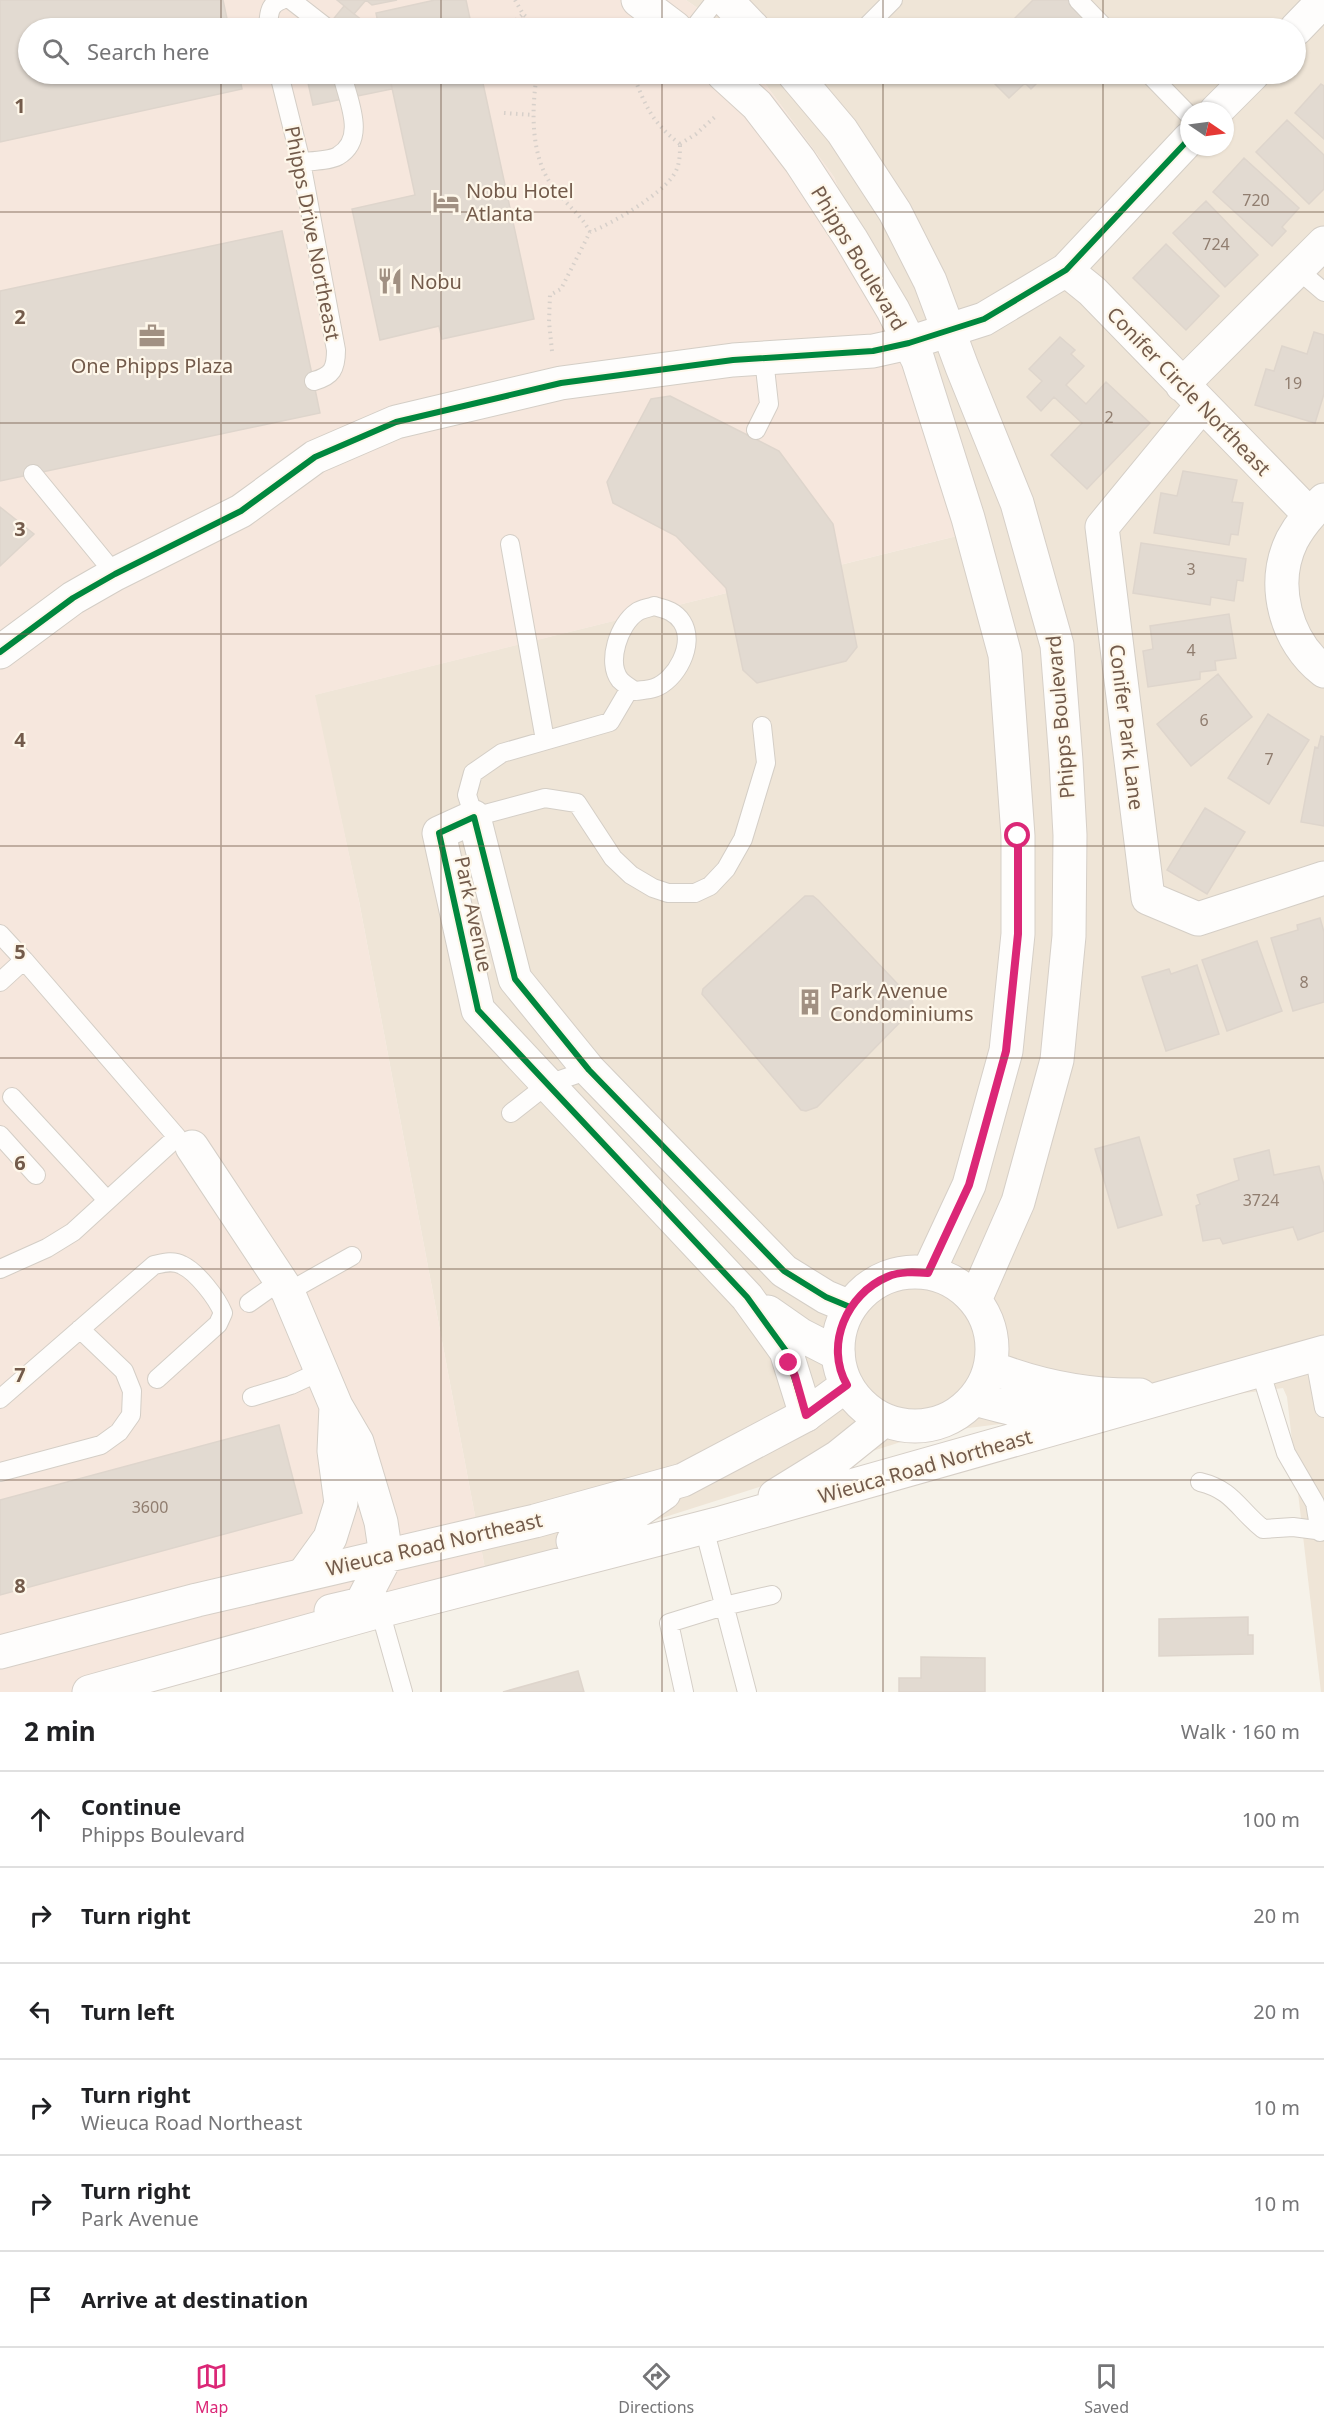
<!DOCTYPE html>
<html lang="en">
<head>
<meta charset="utf-8">
<style>
	:root { --surface:#fff; --page:#f2f2f2; --text:#202124; --muted:#757577; --line:#e0e0e0; --accent:#db2777 }
	body { margin:0; font-family:"Noto Sans",sans-serif; background:var(--page); color:var(--text) }
	.compass { position:absolute; left:1180px; top:102px; width:54px; height:54px; border-radius:50%; background:var(--surface); box-shadow:0 2px 4px #0004; rotate:103deg }
	.stop { position:absolute; width:18px; height:18px; margin:-14px; border:4px solid #db2777; border-radius:50%; background:#fff }
	.stop.end { background:#db2777; border-color:#fff; box-shadow:0 2px 6px #0008 }
	.list { margin:0; padding:0; list-style:none }
	h2 { display:flex; justify-content:space-between; align-items:center; height:78px; margin:0; padding:0 24px; font-size:26px }
	h2 small { font-size:20px; font-weight:400; color:var(--muted) }
	.list li { display:grid; grid-template-columns:39px 1fr auto; gap:18px; align-items:center; box-sizing:border-box; height:96px; padding:0 24px; border-top:2px solid var(--line) }
	.list b { display:block; font-size:22px; white-space:nowrap }
	.list p { margin:0; font-size:20px; white-space:nowrap; color:var(--muted) }
	.list em { font-size:20px; font-style:normal; color:var(--muted) }
	.icon { flex:none; width:33px; height:33px; fill:none; stroke:currentColor; stroke-width:2; stroke-linecap:round; stroke-linejoin:round }
	.map { position:relative; flex:none; width:1324px; height:1692px; overflow:hidden }
	.search { position:absolute; background:var(--surface); box-shadow:0 2px 4px #0004; left:18px; right:18px; top:18px; height:66px; display:flex; align-items:center; gap:15px; box-sizing:border-box; padding:0 21px; border-radius:33px; color:var(--muted); font-size:22px }
	.sheet { height:654px; background:var(--surface) }
	nav { display:flex; justify-content:space-around; align-items:center; box-sizing:border-box; height:84px; border-top:2px solid var(--line); background:var(--surface); font-size:16px; color:var(--muted) }
	nav a { display:grid; justify-items:center; gap:3px }
	nav .on { color:var(--accent) }
	.map>svg:first-child { display:block }
</style>
</head>
<body>
<div class="map">
<svg width="1324" height="1692" viewBox="0 0 1324 1692">
	<rect width="100%" height="100%" fill="#f6f2e9"/>
	<path fill="#efe5d7" fill-rule="evenodd" d="M 686,0 L 1324,0 L 1324,1692 L 1321,1692 L 1287,1397 L 1283,1388 L 929,1433 L 486,1574 L 359,901 L 314,695 L 961,535 L 903,357 L 834,177 L 758,74 L 1296,74 L 1296,28 L 726,28 ZM 1189,111 L 1225,111 L 1225,147 L 1189,147 Z"/>
	<path fill="#f6e7dd" d="M 0,0 L 686,0 L 726,28 L 28,28 L 28,74 L 758,74 L 834,177 L 903,357 L 961,535 L 315,695 L 359,901 L 486,1574 L 138,1692 L 0,1692 Z"/>
	<path fill="#e2dad1" stroke="#ded5cc" stroke-width="1.5" d="M 0,0 L 223,0 L 229,28 L 28,28 L 28,74 L 239,74 L 242,89 L 0,142 Z
		M 337,0 L 366,0 L 354,14 Z
		M 366,0 L 397,0 L 372,5 Z
		M 435,0 L 466,0 L 472,28 L 379,28 L 376,13 Z
		M 1033,0 L 1073,0 L 1087,14 L 1072,28 L 1005,28 Z
		M 344,6 L 372,28 L 326,28 Z
		M 306,74 L 389,74 L 392,89 L 313,105 Z
		M 389,74 L 481,74 L 534,319 L 442,339 L 439,326 L 380,340 L 352,209 L 415,195 Z
		M 985,74 L 1046,74 L 1031,89 L 1025,83 L 1009,98 Z
		M 1321,84 L 1324,86 L 1324,139 L 1295,113 Z
		M 1287,120 L 1324,155 L 1324,189 L 1309,204 L 1256,152 Z
		M 1244,158 L 1299,208 L 1282,227 L 1286,231 L 1272,246 L 1213,192 Z
		M 1206,201 L 1258,255 L 1225,287 L 1173,233 Z
		M 282,231 L 320,413 L 0,481 L 0,291 Z
		M 1166,244 L 1219,296 L 1186,330 L 1133,278 Z
		M 1314,332 L 1324,335 L 1324,394 L 1315,423 L 1255,405 L 1266,369 L 1274,371 L 1282,346 L 1307,354 Z
		M 1060,337 L 1075,350 L 1071,354 L 1084,366 L 1066,385 L 1086,404 L 1106,382 L 1150,423 L 1087,489 L 1051,455 L 1082,423 L 1054,397 L 1041,411 L 1027,397 L 1042,381 L 1029,369 Z
		M 670,396 L 779,451 L 833,524 L 857,647 L 846,661 L 757,683 L 743,670 L 726,588 L 676,536 L 613,503 L 607,482 L 651,399 Z
		M 1183,471 L 1237,480 L 1232,502 L 1243,503 L 1238,535 L 1231,534 L 1229,545 L 1154,533 L 1161,493 L 1177,496 Z
		M 0,507 L 34,534 L 0,566 Z
		M 1141,543 L 1246,559 L 1243,581 L 1237,580 L 1234,601 L 1211,597 L 1210,605 L 1133,593 Z
		M 1229,614 L 1236,658 L 1215,661 L 1216,670 L 1200,672 L 1200,679 L 1148,687 L 1143,651 L 1153,649 L 1150,626 Z
		M 1218,674 L 1252,717 L 1191,766 L 1157,724 Z
		M 1268,714 L 1309,740 L 1269,804 L 1228,778 Z
		M 1321,736 L 1324,737 L 1324,826 L 1301,822 L 1315,747 L 1318,748 Z
		M 1205,808 L 1245,832 L 1207,894 L 1167,870 Z
		M 805,896 L 813,896 L 818,900 L 912,999 L 913,1005 L 911,1011 L 817,1107 L 806,1111 L 801,1110 L 702,994 L 703,989 Z
		M 1320,918 L 1324,932 L 1324,1002 L 1293,1011 L 1271,938 L 1298,930 L 1297,925 Z
		M 1257,941 L 1282,1011 L 1227,1031 L 1202,960 Z
		M 1197,965 L 1219,1034 L 1166,1051 L 1142,977 L 1169,969 L 1171,974 Z
		M 1139,1137 L 1162,1215 L 1118,1228 L 1095,1149 Z
		M 1269,1150 L 1274,1175 L 1319,1166 L 1324,1185 L 1324,1231 L 1298,1240 L 1293,1227 L 1223,1244 L 1220,1238 L 1203,1241 L 1196,1206 L 1200,1204 L 1197,1195 L 1239,1180 L 1234,1159 Z
		M 279,1425 L 302,1513 L 0,1595 L 0,1500 Z
		M 1248,1617 L 1248,1635 L 1253,1635 L 1253,1654 L 1159,1656 L 1159,1619 Z
		M 921,1657 L 985,1658 L 985,1692 L 899,1692 L 899,1678 L 921,1678 Z
		M 578,1671 L 584,1692 L 503,1692 Z"/>
	<g fill="none" stroke-linecap="round" stroke-linejoin="round">
		<g stroke="#d4cec6" stroke-width="20">
			<path id="lane" d="M 291,0 L 327,28
				M 1078,0 L 1105,28
				M 268,28 C 269,16 268,4 282,0
				M 694,28 L 716,0
				M 865,28 L 893,0
				M 279,74 L 301,162 L 336,350 C 336,369 332,376 314,381
				M 1149,74 L 1189,115
				M 301,162 C 312,161 329,161 338,156 C 368,138 347,99 342,74
				M 1297,269 L 1324,292
				M 756,430 L 769,404 L 764,359
				M 33,474 L 115,574
				M 510,544 L 545,740
				M 654,606 C 665,609 675,611 682,622 C 696,644 676,681 654,688 C 648,690 641,690 635,691 C 630,688 624,684 620,680 C 606,662 619,624 637,612 C 641,609 649,608 654,606 Z
				M 630,688 L 610,722 L 502,753 L 473,773 L 467,795 L 474,817 L 545,798 L 577,803 L 613,858 L 631,875 L 653,888 L 668,893 L 695,893 L 710,886 L 726,869 L 743,839 L 766,763 L 762,726
				M 0,934 L 24,960 L 0,982
				M 12,1097 L 107,1200
				M 511,1113 L 548,1084 L 589,1070
				M 0,1135 L 36,1175
				M 0,1269 L 47,1248 L 73,1232 L 177,1137 L 24,960
				M 288,1292 L 352,1256
				M 249,1303 L 280,1281
				M 1314,1354 L 1324,1408
				M 1260,1370 L 1286,1453 L 1315,1503 L 1320,1532
				M 252,1397 L 291,1385 L 321,1371
				M 0,1399 L 154,1265 C 163,1263 173,1260 182,1265 C 197,1272 217,1298 223,1313 L 218,1324 L 157,1379
				M 0,1472 L 101,1445 L 119,1432 L 131,1415 L 132,1391 L 124,1371 L 80,1329
				M 1200,1482 C 1233,1490 1238,1509 1263,1529 L 1293,1527 L 1324,1531
				M 704,1528 L 747,1692
				M 380,1611 L 403,1692
				M 684,1692 L 669,1623 L 724,1606 L 772,1595"/>
		</g>
		<g stroke="#d4cec6" stroke-width="35">
			<path id="street" d="M 1296,29 L 1324,0
				M 1216,111 L 1253,74
				M 1066,270 L 1092,291 L 1309,514
				M 1182,385 L 1324,243
				M 1202,405 L 1102,527 L 1148,898 L 1198,919 L 1324,878
				M 1324,500 C 1311,512 1300,525 1292,540 C 1270,585 1286,642 1324,671
				M 0,652 L 73,598 L 115,574 L 241,511 L 315,457 L 396,422 L 561,383 L 733,360 L 873,351 L 909,343 L 984,319 L 1066,270 L 1189,139
				M 192,1147 L 288,1292 L 336,1406 L 357,1442 L 381,1522 L 386,1556
				M 768,1312 L 801,1335 L 838,1354
				M 806,1415 L 786,1351 L 747,1297 L 478,1010 L 439,833 L 474,817 L 515,979 L 589,1070 L 784,1271 L 826,1297 L 850,1307
				M 304,1574 L 330,1538 L 341,1503 L 334,1451 L 336,1406"/>
		</g>
		<g stroke="#d6cfc7" stroke-width="35">
			<path id="secondary" d="M 638,0 L 675,28
				M 726,0 L 753,28
				M 723,74 L 757,105 L 800,161 L 851,239 L 893,310 L 918,360 L 968,518 L 1005,655 L 1018,836 L 1018,934 L 1006,1051 L 969,1185 L 928,1273
				M 794,74 L 842,131 L 895,212 L 930,281 L 962,367 L 1017,503 L 1057,645 L 1066,761 L 1070,835 L 1069,936 L 1057,1060 L 1018,1202 L 975,1300
				M838 1349a77 77 0 1 1 154 0a77 77 0 1 1-154 0Z
				M 990,1367 C 1038,1386 1089,1396 1140,1395
				M 975,1399 C 1008,1408 1038,1416 1073,1417
				M 775,1496 L 838,1457 L 884,1420
				M 573,1541 L 609,1531 L 664,1493
				M 331,1611 L 361,1604 L 386,1556
				M 0,1652 L 197,1600 L 535,1521 L 683,1480 L 806,1415 L 847,1385
				M 89,1692 L 380,1611 L 717,1524 L 1324,1352"/>
		</g>
		<path stroke="#d7d0ca" stroke-width="4" stroke-dasharray="1.5 4.5" stroke-linecap="butt" d="M 515,0 L 523,14 L 538,28
			M 507,28 L 523,14
			M 537,74 C 531,112 530,163 558,193 C 570,208 581,215 590,232
			M 633,74 C 645,105 652,123 680,144
			M 504,113 L 534,115
			M 680,144 L 696,134 L 717,115
			M 552,351 L 549,322 L 550,295 L 561,289 L 590,232 C 612,224 660,195 673,176 C 680,166 680,155 680,144"/>
		<use href="#lane" stroke="#fefdfc" stroke-width="18"/>
		<use href="#street" stroke="#fefdfc" stroke-width="33"/>
		<use href="#secondary" stroke="#fefdfc" stroke-width="33"/>
		<g stroke="#fef7ea" stroke-width="10">
			<path id="cycleway" d="M 0,652 L 73,598 L 115,574 L 241,511 L 315,457 L 396,422 L 561,383 L 733,360 L 873,351 L 909,343 L 984,319 L 1066,270 L 1189,139
				M 806,1415 L 786,1351 L 747,1297 L 478,1010 L 439,833 L 474,817 L 515,979 L 589,1070 L 784,1271 L 826,1297 L 850,1307"/>
		</g>
		<use href="#cycleway" stroke="#00873e" stroke-width="6"/>
	</g>
	<g fill="none" stroke-linecap="round" stroke-linejoin="round">
		<path stroke="#db2777" stroke-width="8" d="M 789,1363 L 795,1376 L 806,1415 L 847,1385 C 824,1345 847,1294 887,1277 C 900,1271 915,1272 928,1273 L 969,1185 L 1006,1051 L 1018,934 L 1018,836"/>
	</g>
	<path fill="none" stroke="#735b4b" stroke-width="1.5" stroke-opacity="0.55" d="M 221,0 L 221,28M 441,0 L 441,28M 662,0 L 662,28M 883,0 L 883,28M 1103,0 L 1103,28M 221,74 L 221,1692M 441,74 L 441,1692M 662,74 L 662,1692M 883,74 L 883,1692M 1103,74 L 1103,1692M 0,212 L 1324,212M 0,423 L 1324,423M 0,634 L 1324,634M 0,846 L 1324,846M 0,1058 L 1324,1058M 0,1269 L 1324,1269M 0,1480 L 1324,1480"/>
	<defs>
		<g id="hotel-bare" transform="scale(2.07)"><path d="M-6-4.5h1.5V1H6V5H4.5V3h-9V5H-6ZM-4 0a1.8 1.8 0 1 1 3.6 0ZM.5 0V-2.5h3Q6-2.5 6 0Z" fill="#a19082" stroke="#fef7ea" stroke-width="2.5" paint-order="stroke"/></g>
		<g id="restaurant-bare" transform="scale(2.07)"><path d="M-5-6h1v4h1v-4h1v4h1v-4h1v5L-1.5 .5V6h-2V.5L-5-1ZM5-6V6H3V1.5H1.5Q1.5-4 5-6Z" fill="#a19082" stroke="#fef7ea" stroke-width="2.5" paint-order="stroke"/></g>
		<g id="office-bare" transform="scale(2.07)"><path d="M-6-3h4V-5.5h4V-3h4V5H-6ZM-1-4.5V-3h2v-1.5ZM-6 0V1H6V0Z" fill="#a19082" stroke="#fef7ea" stroke-width="2.5" paint-order="stroke"/></g>
		<g id="building-bare" transform="scale(2.07)"><path d="M-4-6H4V6H1V3H-1V6H-4ZM-2.5-4.3h1.7v1.8h-1.7ZM.8-4.3h1.7v1.8H.8ZM-2.5-1h1.7V.8h-1.7ZM.8-1h1.7V.8H.8Z" fill="#a19082" stroke="#fef7ea" stroke-width="2.5" paint-order="stroke"/></g>
	</defs>
	<g fill-rule="evenodd">
		<use href="#hotel-bare" x="446" y="202"/>
		<use href="#restaurant-bare" x="390" y="281"/>
		<use href="#office-bare" x="152" y="336"/>
		<use href="#building-bare" x="810" y="1002"/>
	</g>
	<g text-anchor="middle" dominant-baseline="central" stroke-width="4.5" stroke-linejoin="round" paint-order="stroke">
		<g font-size="16" fill="#907d6f">
			<text x="1256" y="200">720</text>
			<text x="1216" y="244">724</text>
			<text x="1293" y="383">19</text>
			<text x="1109" y="417">2</text>
			<text x="1191" y="569">3</text>
			<text x="1191" y="650">4</text>
			<text x="1204" y="720">6</text>
			<text x="1269" y="759">7</text>
			<text x="1304" y="982">8</text>
			<text x="1261" y="1200">3724</text>
			<text x="150" y="1507">3600</text>
		</g>
		<g font-size="20" fill="#735b4b" stroke="#fef7ea" text-anchor="start">
			<text x="466" y="190">Nobu Hotel<tspan x="466" dy="23">Atlanta</tspan></text>
			<text x="410" y="281">Nobu</text>
			<text x="152" y="365" text-anchor="middle">One Phipps Plaza</text>
			<text x="830" y="990">Park Avenue<tspan x="830" dy="23">Condominiums</tspan></text>
		</g>
		<g font-size="20" fill="#735b4b" stroke="#fef7ea">
			<text transform="translate(313 233) rotate(79)">Phipps Drive Northeast</text>
			<text transform="translate(859 258) rotate(59)">Phipps Boulevard</text>
			<text transform="translate(1189 391) rotate(46)">Conifer Circle Northeast</text>
			<text transform="translate(1060 717) rotate(-95)">Phipps Boulevard</text>
			<text transform="translate(1127 727) rotate(83)">Conifer Park Lane</text>
			<text transform="translate(474 914) rotate(78)">Park Avenue</text>
			<text transform="translate(925 1466) rotate(-16)">Wieuca Road Northeast</text>
			<text transform="translate(434 1544) rotate(-13)">Wieuca Road Northeast</text>
		</g>
	</g>
	<g font-size="20" text-anchor="middle" font-weight="bold" fill="#735b4b" stroke="#fef7ea" stroke-width="4.5" stroke-linejoin="round" paint-order="stroke">
		<text x="20" y="113">1</text>
		<text x="20" y="324">2</text>
		<text x="20" y="536">3</text>
		<text x="20" y="747">4</text>
		<text x="20" y="959">5</text>
		<text x="20" y="1170">6</text>
		<text x="20" y="1382">7</text>
		<text x="20" y="1593">8</text>
	</g>
</svg>
<svg class="compass" viewBox="-18 -18 36 36"><path d="M0-13l5 13h-10z" fill="#e53935"/><path d="M0 13l5-13h-10z" fill="#757577"/></svg>
<div class="stop" style="left:1018px;top:836px"></div>
<div class="stop end" style="left:789px;top:1363px"></div>
<div class="search"><svg class="icon" aria-label="search" viewBox="0 0 24 24"><circle cx="10" cy="10" r="6"/><path d="M15 15l6 6"/></svg>Search here</div>
</div>
<section class="sheet">
<h2>2 min<small>Walk · 160 m</small></h2>
<ul class="list">
<li><svg class="icon" aria-label="ahead" viewBox="0 0 24 24"><path d="M12 20V5M6 11l6-6 6 6"/></svg><div><b>Continue</b><p>Phipps Boulevard</p></div><em>100 m</em></li>
<li><svg class="icon" aria-label="right" viewBox="0 0 24 24"><path d="M7 20v-9h11M14 6l5 5-5 5"/></svg><div><b>Turn right</b></div><em>20 m</em></li>
<li><svg class="icon" aria-label="left" viewBox="0 0 24 24"><path d="M17 20v-9H6M10 6l-5 5 5 5"/></svg><div><b>Turn left</b></div><em>20 m</em></li>
<li><svg class="icon" aria-label="right" viewBox="0 0 24 24"><path d="M7 20v-9h11M14 6l5 5-5 5"/></svg><div><b>Turn right</b><p>Wieuca Road Northeast</p></div><em>10 m</em></li>
<li><svg class="icon" aria-label="right" viewBox="0 0 24 24"><path d="M7 20v-9h11M14 6l5 5-5 5"/></svg><div><b>Turn right</b><p>Park Avenue</p></div><em>10 m</em></li>
<li><svg class="icon" aria-label="arrive" viewBox="0 0 24 24"><path d="M6 21V4h12l-3 4 3 4H6"/></svg><div><b>Arrive at destination</b></div></li>
</ul>
</section>
<nav>
<a class="on"><svg class="icon" aria-label="map" viewBox="0 0 24 24"><path d="M3 6l6-2 6 2 6-2v14l-6 2-6-2-6 2zM9 4v14M15 6v14"/></svg>Map</a>
<a><svg class="icon" aria-label="directions" viewBox="0 0 24 24"><path d="M12 3l9 9-9 9-9-9zM9 14v-3h6M13 9l2 2-2 2"/></svg>Directions</a>
<a><svg class="icon" aria-label="saved" viewBox="0 0 24 24"><path d="M7 4h10v16l-5-4-5 4z"/></svg>Saved</a>
</nav>
</body>
</html>
